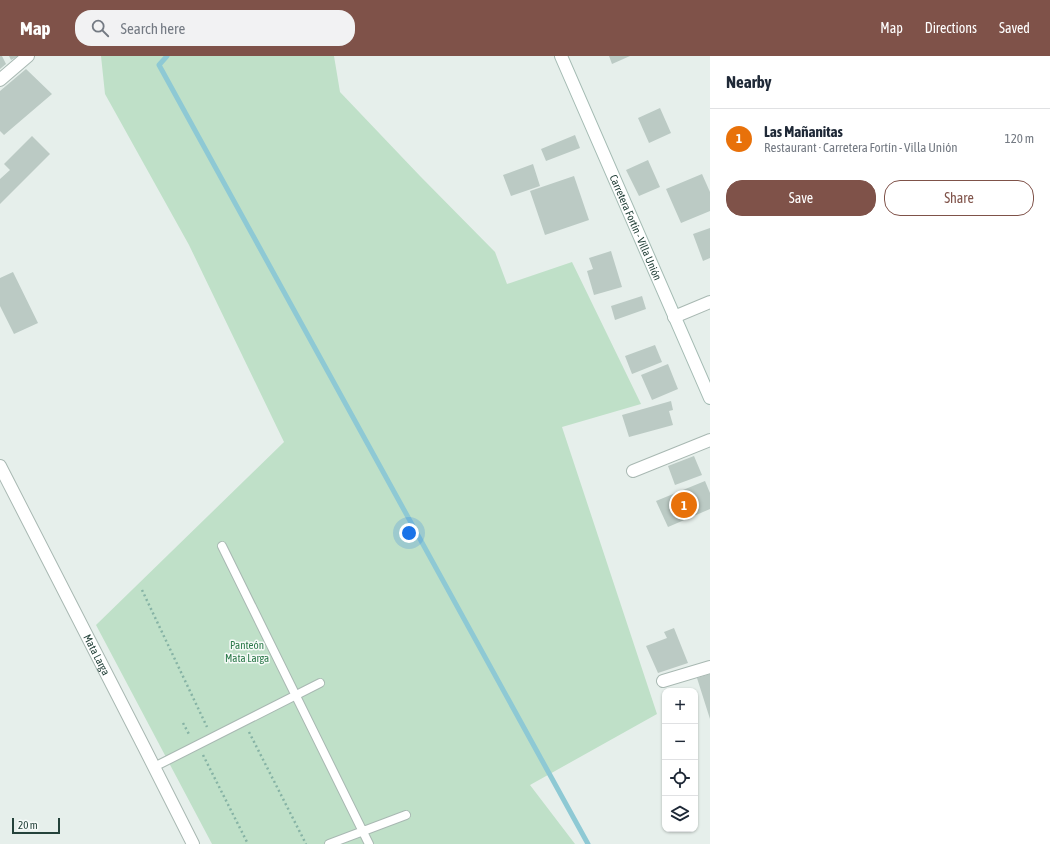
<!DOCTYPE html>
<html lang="en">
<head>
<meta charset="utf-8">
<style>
	:root { --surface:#fff; --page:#f2f2f3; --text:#1f2937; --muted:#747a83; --line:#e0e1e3; --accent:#7f5249 }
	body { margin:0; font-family:"Asap Condensed",sans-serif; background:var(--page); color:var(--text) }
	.controls { position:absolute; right:12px; bottom:12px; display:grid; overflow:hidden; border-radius:8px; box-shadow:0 1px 3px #0004 }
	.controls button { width:36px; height:36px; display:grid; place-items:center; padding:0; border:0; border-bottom:1px solid var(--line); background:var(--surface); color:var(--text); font:20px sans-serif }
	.scale { position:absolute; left:12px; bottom:10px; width:48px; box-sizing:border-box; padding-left:4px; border:2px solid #24423a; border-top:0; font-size:11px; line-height:14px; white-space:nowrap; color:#24423a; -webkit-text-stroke:3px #f7fbf9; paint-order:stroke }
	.you { position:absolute; left:409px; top:477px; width:14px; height:14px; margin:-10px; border:3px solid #fff; border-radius:50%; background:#1a73e8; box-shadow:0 0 0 6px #1a73e833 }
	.badge { display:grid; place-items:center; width:26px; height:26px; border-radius:50%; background:var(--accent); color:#fff; font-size:13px; font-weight:700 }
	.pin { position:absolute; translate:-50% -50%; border:2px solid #fff; box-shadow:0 1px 4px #0006 }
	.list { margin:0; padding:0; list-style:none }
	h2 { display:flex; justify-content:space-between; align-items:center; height:52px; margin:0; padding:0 16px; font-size:17px }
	h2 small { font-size:13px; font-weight:400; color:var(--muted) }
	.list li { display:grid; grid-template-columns:26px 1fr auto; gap:12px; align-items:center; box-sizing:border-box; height:60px; padding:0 16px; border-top:1px solid var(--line) }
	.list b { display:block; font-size:15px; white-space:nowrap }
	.list p { margin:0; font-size:13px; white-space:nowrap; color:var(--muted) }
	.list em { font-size:13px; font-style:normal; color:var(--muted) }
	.actions { display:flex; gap:8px; padding:12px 16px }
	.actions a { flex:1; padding:9px 0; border:1px solid var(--accent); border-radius:16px; text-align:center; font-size:14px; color:var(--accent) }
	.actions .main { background:var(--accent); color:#fff }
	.icon { flex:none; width:22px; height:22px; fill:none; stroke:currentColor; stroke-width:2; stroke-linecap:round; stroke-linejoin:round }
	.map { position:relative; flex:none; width:710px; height:788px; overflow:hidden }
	header { display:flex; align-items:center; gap:24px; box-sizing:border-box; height:56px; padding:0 20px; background:var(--accent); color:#fff }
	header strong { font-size:19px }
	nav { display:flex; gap:22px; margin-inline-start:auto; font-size:14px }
	.search { width:280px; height:36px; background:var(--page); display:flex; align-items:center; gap:10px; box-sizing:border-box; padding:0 14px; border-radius:16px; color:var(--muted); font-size:15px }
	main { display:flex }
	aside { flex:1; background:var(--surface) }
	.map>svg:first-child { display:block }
</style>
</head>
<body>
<header>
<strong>Map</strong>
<div class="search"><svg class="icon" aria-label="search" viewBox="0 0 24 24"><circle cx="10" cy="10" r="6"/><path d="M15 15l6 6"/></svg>Search here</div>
<nav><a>Map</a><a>Directions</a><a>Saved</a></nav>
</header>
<main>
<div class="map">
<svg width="710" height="788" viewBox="0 0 710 788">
	<rect width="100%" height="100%" fill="#e6efeb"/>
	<path fill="#bfe0c8" d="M 101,0 L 334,0 L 340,36 L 420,120 L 495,196 L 507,228 L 572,206 L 641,348 L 562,371 L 657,658 L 530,729 L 575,788 L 212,788 L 96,569 L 284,386 L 189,189 L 105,38 Z"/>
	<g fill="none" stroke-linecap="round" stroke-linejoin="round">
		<path stroke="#8ec9d4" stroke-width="5" d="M 167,0 L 159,9 L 588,788"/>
	</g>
	<path fill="#bbcac4" d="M 0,0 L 2,0 L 6,8 L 0,13 Z
		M 9,0 L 18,0 L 11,4 Z
		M 609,0 L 630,0 L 612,8 Z
		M 26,13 L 52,38 L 4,79 L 0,75 L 0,35 Z
		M 660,52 L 671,77 L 649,87 L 638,62 Z
		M 575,79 L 580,92 L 546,105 L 541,93 Z
		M 32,80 L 50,98 L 0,148 L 0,123 L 10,114 L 4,108 Z
		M 648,104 L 660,131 L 639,140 L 626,114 Z
		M 533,108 L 540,130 L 511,140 L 503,119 Z
		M 702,118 L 710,136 L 710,155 L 681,167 L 666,133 Z
		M 574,120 L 589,164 L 545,179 L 530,135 Z
		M 710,172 L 710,202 L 703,205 L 693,178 Z
		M 611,195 L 622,231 L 594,239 L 587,215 L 593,213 L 589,202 Z
		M 13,216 L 38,267 L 14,278 L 0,250 L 0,222 Z
		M 642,240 L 646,253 L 615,264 L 611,250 Z
		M 655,289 L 662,306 L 632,318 L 625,300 Z
		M 668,308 L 678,333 L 652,344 L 641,319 Z
		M 671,345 L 673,354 L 669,355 L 673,369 L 629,381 L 622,359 Z
		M 694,400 L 702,419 L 675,429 L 668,410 Z
		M 705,425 L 710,437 L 710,453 L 668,471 L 656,445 Z
		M 674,572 L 688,607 L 658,617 L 646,590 L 667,582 L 664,576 Z
		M 710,618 L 710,663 L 697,622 Z"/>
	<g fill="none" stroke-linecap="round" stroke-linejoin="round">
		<g stroke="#a8b8b2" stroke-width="10">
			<path id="lane" d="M 222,490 L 369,788
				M 154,711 L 320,627
				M 329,788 L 406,759"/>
		</g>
		<g stroke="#a8b8b2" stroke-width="14">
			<g id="street">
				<path d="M 0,24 L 28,0"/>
				<path d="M 674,261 L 710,246"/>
				<path id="s1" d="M 0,410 L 144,691 L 193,788"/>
				<path d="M 633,415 L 710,384"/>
				<path d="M 663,625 L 710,611"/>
			</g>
		</g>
		<g stroke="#a4bbb3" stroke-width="14">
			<g id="secondary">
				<path id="s2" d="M 561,0 L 710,342"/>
			</g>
		</g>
		<path stroke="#86b3a5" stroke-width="2.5" stroke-dasharray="2 3" stroke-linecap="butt" d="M 142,534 L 207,671
			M 183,667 L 190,680
			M 249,676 L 306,788
			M 203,699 L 248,788"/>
		<use href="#lane" stroke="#fff" stroke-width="8"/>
		<use href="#street" stroke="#fff" stroke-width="12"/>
		<use href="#secondary" stroke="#fff" stroke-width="12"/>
	</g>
	<g text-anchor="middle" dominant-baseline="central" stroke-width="3" stroke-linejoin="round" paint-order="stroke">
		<g font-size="11" fill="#24423a" stroke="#f7fbf9">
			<text stroke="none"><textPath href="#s2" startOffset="187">Carretera Fortín - Villa Unión</textPath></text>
			<text stroke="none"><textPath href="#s1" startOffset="212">Mata Larga</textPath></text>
		</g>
		<g font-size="11" fill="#2d7a4b" stroke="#f7fbf9">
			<text x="247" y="589">Panteón<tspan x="247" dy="13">Mata Larga</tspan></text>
		</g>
	</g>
</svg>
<div class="controls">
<button>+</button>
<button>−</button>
<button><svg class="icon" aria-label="locate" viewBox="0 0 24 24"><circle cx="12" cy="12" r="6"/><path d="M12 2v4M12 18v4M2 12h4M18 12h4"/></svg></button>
<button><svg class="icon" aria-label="layers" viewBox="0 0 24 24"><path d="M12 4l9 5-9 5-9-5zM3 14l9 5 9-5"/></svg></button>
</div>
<div class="scale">20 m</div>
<div class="you"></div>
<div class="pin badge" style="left:684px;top:449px;background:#e8710a">1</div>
</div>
<aside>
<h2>Nearby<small></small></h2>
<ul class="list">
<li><span class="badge" style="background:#e8710a">1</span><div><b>Las Mañanitas</b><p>Restaurant · Carretera Fortín - Villa Unión</p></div><em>120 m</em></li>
</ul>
<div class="actions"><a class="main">Save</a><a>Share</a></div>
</aside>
</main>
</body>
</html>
